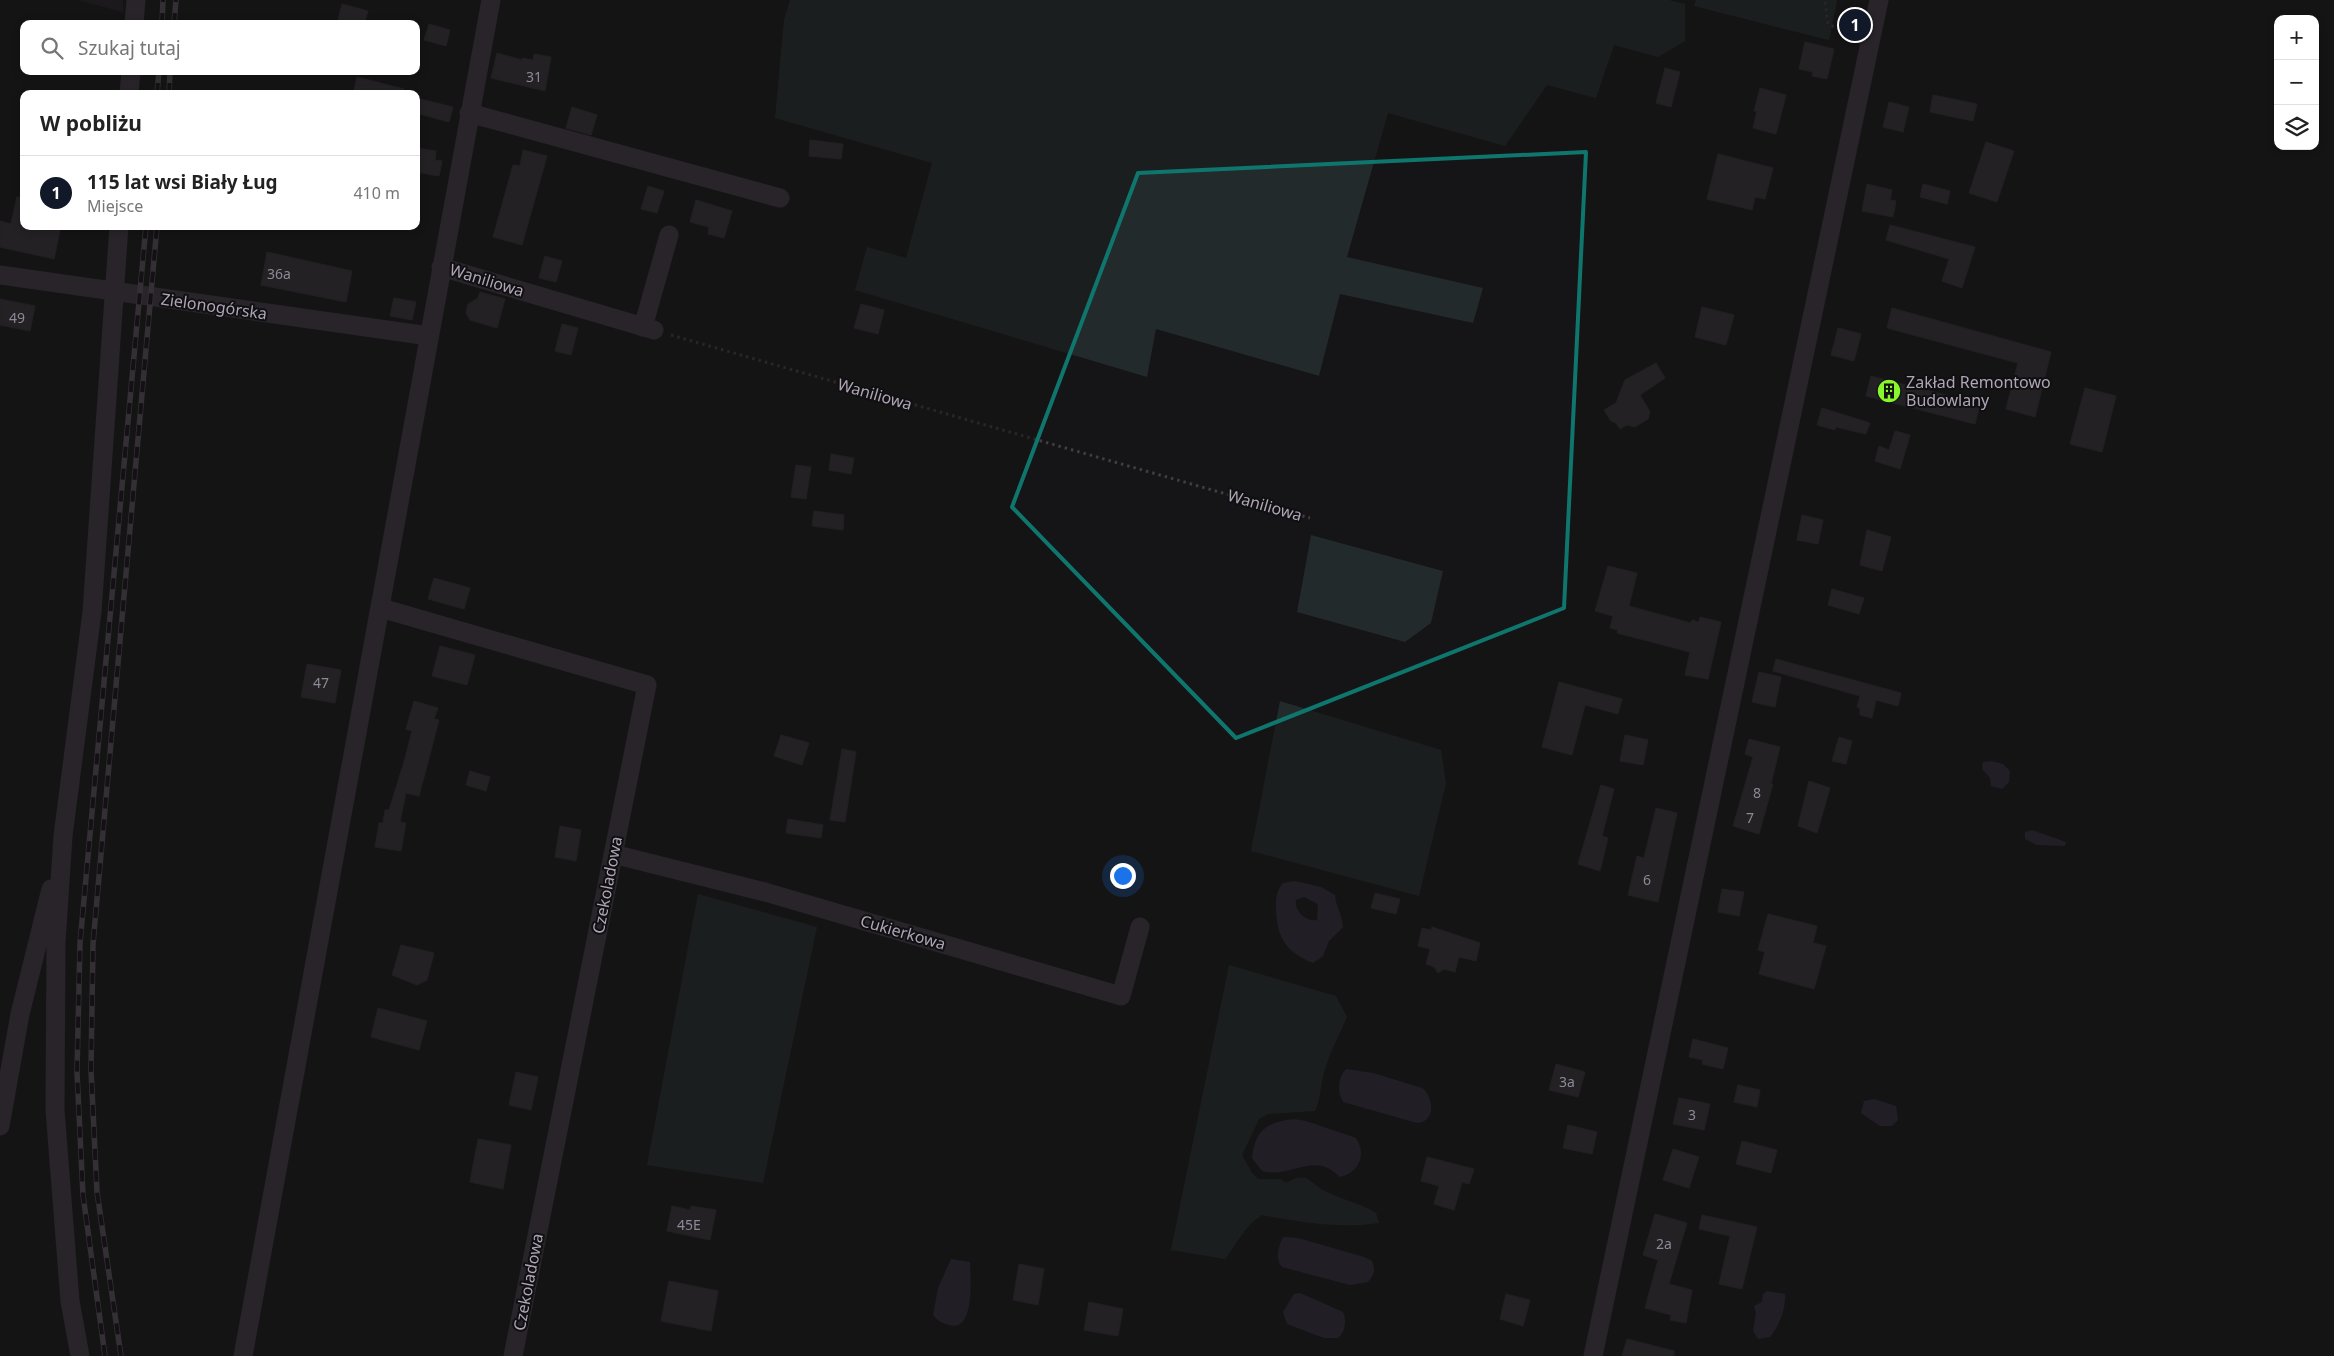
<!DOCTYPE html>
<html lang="pl">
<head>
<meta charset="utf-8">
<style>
	:root { --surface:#fff; --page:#f2f2f2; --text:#222; --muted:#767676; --line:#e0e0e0; --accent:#111827 }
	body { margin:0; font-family:"Noto Sans",sans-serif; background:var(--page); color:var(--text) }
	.controls { position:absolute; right:15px; top:15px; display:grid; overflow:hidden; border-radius:10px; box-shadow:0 2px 8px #0003 }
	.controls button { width:45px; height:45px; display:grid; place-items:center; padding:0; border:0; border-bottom:1px solid var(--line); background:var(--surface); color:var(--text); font:25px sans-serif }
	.you { position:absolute; left:1122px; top:875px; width:18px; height:18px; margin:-12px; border:4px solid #fff; border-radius:50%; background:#1a73e8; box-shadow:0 0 0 8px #1a73e833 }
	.badge { display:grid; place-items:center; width:32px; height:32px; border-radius:50%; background:var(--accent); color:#fff; font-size:16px; font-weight:700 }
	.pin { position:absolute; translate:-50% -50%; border:2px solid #fff; box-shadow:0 1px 5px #0006 }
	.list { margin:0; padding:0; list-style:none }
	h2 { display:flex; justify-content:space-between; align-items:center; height:65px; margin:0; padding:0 20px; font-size:21px }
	h2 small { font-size:16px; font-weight:400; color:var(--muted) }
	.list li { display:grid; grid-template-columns:32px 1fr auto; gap:15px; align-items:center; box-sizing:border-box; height:75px; padding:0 20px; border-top:1px solid var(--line) }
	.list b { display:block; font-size:19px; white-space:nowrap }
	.list p { margin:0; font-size:16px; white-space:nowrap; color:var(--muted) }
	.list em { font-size:16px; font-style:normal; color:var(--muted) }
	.icon { flex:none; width:28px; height:28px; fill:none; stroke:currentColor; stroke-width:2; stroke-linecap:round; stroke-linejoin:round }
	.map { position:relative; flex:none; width:2334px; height:1356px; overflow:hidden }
	.search { position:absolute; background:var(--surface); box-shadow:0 2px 8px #0003; left:20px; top:20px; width:400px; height:55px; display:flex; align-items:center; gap:12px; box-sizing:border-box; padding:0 18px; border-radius:10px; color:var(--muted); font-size:19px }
	.panel { position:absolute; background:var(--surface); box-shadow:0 2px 8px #0003; left:20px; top:90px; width:400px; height:140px; border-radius:10px }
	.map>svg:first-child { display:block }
</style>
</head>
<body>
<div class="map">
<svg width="2334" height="1356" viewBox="0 0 2334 1356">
	<rect width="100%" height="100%" fill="#151416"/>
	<path fill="#222023" d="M 77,0 L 123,0 L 123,12 Z"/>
	<path fill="#222a2b" d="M 790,0 L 1669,0 L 1685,4 L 1685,41 L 1658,57 L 1614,45 L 1596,98 L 1547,85 L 1505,146 L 1388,113 L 1347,257 L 1483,288 L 1473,323 L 1340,294 L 1319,376 L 1156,329 L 1147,377 L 855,290 L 867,247 L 906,258 L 932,163 L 775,118 L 784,20 Z
		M 1696,0 L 1837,0 L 1829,40 L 1694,6 Z
		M 1311,535 L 1443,571 L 1431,623 L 1405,642 L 1297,612 Z
		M 1280,701 L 1441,750 L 1446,783 L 1419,896 L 1251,851 Z
		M 698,894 L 817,927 L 763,1183 L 647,1165 Z
		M 1229,965 L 1336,996 L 1347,1017 C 1339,1036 1329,1053 1324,1073 C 1320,1086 1321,1098 1315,1111 L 1268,1114 L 1259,1119 L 1242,1155 L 1252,1173 L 1258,1179 L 1280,1179 L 1286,1183 C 1292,1180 1298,1176 1305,1178 C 1312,1180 1318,1188 1325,1191 C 1342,1200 1360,1203 1376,1213 L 1379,1223 C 1340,1229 1300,1222 1262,1215 C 1245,1225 1237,1244 1225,1259 L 1171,1250 Z"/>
	<path fill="#2f2a3a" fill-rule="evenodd" d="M 1991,761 L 2003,764 L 2010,771 L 2009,782 L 2002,789 L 1991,786 L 1990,778 L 1982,769 L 1983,762 Z
		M 2032,830 L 2066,842 L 2065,846 L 2037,845 L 2025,839 L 2025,832 Z
		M 1295,881 L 1321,887 L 1335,895 C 1335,904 1342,914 1343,927 L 1329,941 L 1323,956 L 1313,963 C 1286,952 1277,938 1276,909 C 1276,898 1276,892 1283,883 ZM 1304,897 L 1318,904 L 1317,920 C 1306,922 1294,911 1296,900 Z
		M 1346,1069 L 1373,1073 L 1422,1088 C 1434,1097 1436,1122 1417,1123 L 1343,1102 C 1337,1091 1338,1078 1346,1069 Z
		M 1874,1099 L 1896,1106 L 1898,1120 L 1892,1126 L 1880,1126 L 1861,1113 L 1864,1101 Z
		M 1294,1119 L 1306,1121 L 1356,1138 C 1367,1155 1359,1172 1340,1177 C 1314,1150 1291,1179 1262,1171 L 1252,1158 C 1255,1130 1267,1122 1294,1119 Z
		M 1283,1237 L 1298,1238 L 1364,1257 L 1372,1261 C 1376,1270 1374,1275 1368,1282 L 1350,1285 L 1282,1267 C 1275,1259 1278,1247 1283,1237 Z
		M 951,1259 L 970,1262 C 970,1275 976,1333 949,1325 C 942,1323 938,1321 933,1315 L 938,1288 Z
		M 1767,1291 L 1785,1294 C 1786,1309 1779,1326 1770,1337 L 1758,1339 L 1753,1331 L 1756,1313 L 1754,1306 L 1762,1302 L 1763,1294 Z
		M 1300,1293 L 1343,1312 C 1347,1321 1345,1332 1338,1338 L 1324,1338 L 1287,1324 L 1283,1312 L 1294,1294 Z"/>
	<path fill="#343135" stroke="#312e32" d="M 342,4 L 368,11 L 364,24 L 337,24 Z
		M 429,24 L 450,30 L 446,46 L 424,40 Z
		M 1805,42 L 1834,49 L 1827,79 L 1812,76 L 1813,72 L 1799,69 Z
		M 497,53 L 522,60 L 522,58 L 533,60 L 534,54 L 551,57 L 545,91 L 491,78 Z
		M 1665,68 L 1680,72 L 1671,107 L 1656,103 Z
		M 357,77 L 404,89 L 403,94 L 353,94 Z
		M 1760,88 L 1786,95 L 1776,134 L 1753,128 L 1757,111 L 1754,111 Z
		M 1933,95 L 1977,104 L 1973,121 L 1930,112 Z
		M 416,98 L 453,107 L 449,122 L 416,113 Z
		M 1889,102 L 1909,107 L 1903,132 L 1883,127 Z
		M 572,107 L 597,115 L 591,135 L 566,128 Z
		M 810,140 L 843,144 L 841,159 L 809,156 Z
		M 1986,142 L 2014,151 L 1997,202 L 1969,193 Z
		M 416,148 L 436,151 L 435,160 L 442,161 L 439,176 L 416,172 Z
		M 523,150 L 547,156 L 522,245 L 493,237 L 513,165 L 520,166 Z
		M 1718,154 L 1773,168 L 1765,199 L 1755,197 L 1752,210 L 1707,199 Z
		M 1867,184 L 1892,190 L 1890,200 L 1896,201 L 1893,217 L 1862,211 Z
		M 1923,184 L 1950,191 L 1947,204 L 1920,197 Z
		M 648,186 L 664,191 L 657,213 L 641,209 Z
		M 17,197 L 24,197 L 24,226 L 61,226 L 54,259 L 0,247 L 0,221 L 11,224 Z
		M 696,200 L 732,211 L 724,238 L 708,234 L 709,227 L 690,222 Z
		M 1890,225 L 1975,247 L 1962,288 L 1942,281 L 1949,259 L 1886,240 Z
		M 267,252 L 352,271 L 346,302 L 261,285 Z
		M 545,256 L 562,261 L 556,282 L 539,278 Z
		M 480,292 L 505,299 L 497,328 L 470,320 L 466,313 L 468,304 L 478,298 Z
		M 394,298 L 416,302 L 412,320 L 390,316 Z
		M 0,299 L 35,306 L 30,331 L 0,325 Z
		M 861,304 L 884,310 L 878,334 L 854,328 Z
		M 1702,307 L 1734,315 L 1726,345 L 1695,337 Z
		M 1892,308 L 2051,352 L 2035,417 L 2006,409 L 2018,363 L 1887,328 Z
		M 562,324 L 578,328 L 571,355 L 555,351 Z
		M 1838,328 L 1861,334 L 1854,361 L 1831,355 Z
		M 1656,363 L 1665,378 L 1640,395 L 1650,412 L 1648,419 L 1635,427 L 1627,425 L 1620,429 L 1616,423 L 1611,421 L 1604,410 L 1616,403 L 1625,380 Z
		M 1871,376 L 1957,398 L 1956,402 L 1979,408 L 1975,424 L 1866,396 Z
		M 2085,388 L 2116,396 L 2102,452 L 2070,444 Z
		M 1822,408 L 1870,423 L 1866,434 L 1836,427 L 1835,430 L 1817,425 Z
		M 1895,431 L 1910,435 L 1900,469 L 1875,461 L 1879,446 L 1889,450 Z
		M 831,454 L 854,458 L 851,474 L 829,470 Z
		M 796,465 L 811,467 L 806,499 L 791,497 Z
		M 814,511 L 844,515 L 843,530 L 812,526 Z
		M 1802,515 L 1823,520 L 1818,544 L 1797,540 Z
		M 1867,530 L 1891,537 L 1882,571 L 1860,565 Z
		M 1608,566 L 1637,573 L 1629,606 L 1691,623 L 1692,620 L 1699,622 L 1700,617 L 1721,622 L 1708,679 L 1685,675 L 1690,652 L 1617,633 L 1618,630 L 1610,628 L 1613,616 L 1595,611 Z
		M 434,578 L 470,588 L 464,609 L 428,599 Z
		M 1832,589 L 1864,598 L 1859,614 L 1828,605 Z
		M 440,646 L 475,655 L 467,685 L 432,676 Z
		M 1776,659 L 1901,693 L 1898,706 L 1876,700 L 1872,718 L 1860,715 L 1860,708 L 1857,707 L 1860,696 L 1773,671 Z
		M 307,664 L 341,670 L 335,703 L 301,697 Z
		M 1759,672 L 1781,677 L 1775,707 L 1752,702 Z
		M 1559,682 L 1622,699 L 1618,714 L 1585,705 L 1572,755 L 1542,747 Z
		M 414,701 L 438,708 L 434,719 L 439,720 L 419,796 L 406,793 L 400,822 L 406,823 L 401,851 L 375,847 L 379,823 L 383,823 L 385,810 L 389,810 L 404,762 L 412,731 L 406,729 Z
		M 781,735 L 809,743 L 802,765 L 774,756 Z
		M 1625,735 L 1648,740 L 1643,765 L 1620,761 Z
		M 1839,737 L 1852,741 L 1846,764 L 1832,761 Z
		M 1749,739 L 1780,747 L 1771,784 L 1773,784 L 1759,834 L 1733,826 L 1753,757 L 1745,754 Z
		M 842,749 L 856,752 L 845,822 L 830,820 Z
		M 470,771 L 490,777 L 486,791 L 466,785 Z
		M 1809,781 L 1830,788 L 1817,833 L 1798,826 Z
		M 1601,785 L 1614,789 L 1602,836 L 1608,838 L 1600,871 L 1578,864 Z
		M 1656,808 L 1677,813 L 1658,902 L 1628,895 L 1637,856 L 1644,858 Z
		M 788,819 L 823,825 L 821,838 L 786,833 Z
		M 560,826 L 581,830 L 576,861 L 555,857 Z
		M 1722,889 L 1744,892 L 1739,916 L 1718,912 Z
		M 1375,893 L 1400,899 L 1396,914 L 1371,908 Z
		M 1768,914 L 1817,926 L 1813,943 L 1826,946 L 1814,989 L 1759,974 L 1765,952 L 1758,950 Z
		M 1432,927 L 1480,943 L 1476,961 L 1459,957 L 1455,972 L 1444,969 L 1438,973 L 1434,967 L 1426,964 L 1430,949 L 1418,946 L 1422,928 L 1431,930 Z
		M 401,945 L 434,953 L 427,980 L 417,985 L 392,975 Z
		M 378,1008 L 427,1021 L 419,1050 L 371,1037 Z
		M 1693,1039 L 1728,1048 L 1723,1069 L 1702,1064 L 1703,1060 L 1689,1057 Z
		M 1556,1064 L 1585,1072 L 1578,1097 L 1549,1090 Z
		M 516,1072 L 538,1077 L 531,1110 L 509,1105 Z
		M 1738,1085 L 1760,1090 L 1757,1107 L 1734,1102 Z
		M 1679,1098 L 1710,1104 L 1704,1130 L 1673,1124 Z
		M 1568,1125 L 1597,1132 L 1592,1154 L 1563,1148 Z
		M 478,1139 L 511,1145 L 503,1189 L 470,1182 Z
		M 1742,1141 L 1777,1150 L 1771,1173 L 1736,1164 Z
		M 1673,1149 L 1699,1157 L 1689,1188 L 1663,1180 Z
		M 1427,1157 L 1474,1169 L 1469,1184 L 1462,1182 L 1454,1210 L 1434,1204 L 1439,1186 L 1421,1181 Z
		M 672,1206 L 690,1210 L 691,1206 L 716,1210 L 710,1240 L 667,1231 Z
		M 1655,1214 L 1687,1223 L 1669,1284 L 1692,1290 L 1686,1323 L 1670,1320 L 1671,1315 L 1645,1308 L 1658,1260 L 1643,1255 Z
		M 1702,1215 L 1757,1227 L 1742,1289 L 1719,1284 L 1730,1236 L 1699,1229 Z
		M 1019,1264 L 1044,1269 L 1038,1305 L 1013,1300 Z
		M 669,1281 L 718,1291 L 711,1331 L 661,1321 Z
		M 1506,1294 L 1530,1300 L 1523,1326 L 1500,1319 Z
		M 1089,1302 L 1123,1309 L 1118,1336 L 1084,1330 Z
		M 1627,1339 L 1674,1351 L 1674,1356 L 1622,1356 Z"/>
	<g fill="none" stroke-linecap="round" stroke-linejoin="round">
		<path stroke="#413d44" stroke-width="3" stroke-dasharray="2.5 4" stroke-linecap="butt" d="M 1825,2 L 1828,24 L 1855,36
			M 671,335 L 1310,518"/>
		<path stroke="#3e3940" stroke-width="19" d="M 134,24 L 136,0
			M 129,94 L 131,71
			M 469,113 L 780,198
			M 441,267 L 654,330
			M 0,275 L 429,336
			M 643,327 L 669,235
			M 381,608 L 647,685 L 513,1356
			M 613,854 L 765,892 L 1121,996 L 1140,927
			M 0,1126 L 20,1014 L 51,889
			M 80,1356 L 70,1301 L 55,1110 L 56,942 L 63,836 L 92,612 L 119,226
			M 243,1356 L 491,0
			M 1593,1356 L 1879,0"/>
		<g stroke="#57515a" stroke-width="5.5">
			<path id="rail" d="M 162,24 L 163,0
				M 174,24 L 176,0
				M 157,94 L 159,71
				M 169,94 L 170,71
				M 105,1356 L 83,1195 L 77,1072 L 80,943 L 146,226
				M 121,1356 L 97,1192 L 91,1070 L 93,944 L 157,226"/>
		</g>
		<use href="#rail" stroke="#100f11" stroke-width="4" stroke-dasharray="11" stroke-linecap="butt"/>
	</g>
	<path d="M0 0H2334V1356H0ZM 1586,152 L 1564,608 L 1236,738 L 1012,507 L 1138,173 Z" fill="#151416" fill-opacity=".55" fill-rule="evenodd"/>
	<path fill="none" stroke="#0f766e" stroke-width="4" stroke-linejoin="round" d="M 1586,152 L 1564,608 L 1236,738 L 1012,507 L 1138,173 Z"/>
	<defs>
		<g id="building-disc" transform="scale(1.25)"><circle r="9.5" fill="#88f62b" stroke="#100f11"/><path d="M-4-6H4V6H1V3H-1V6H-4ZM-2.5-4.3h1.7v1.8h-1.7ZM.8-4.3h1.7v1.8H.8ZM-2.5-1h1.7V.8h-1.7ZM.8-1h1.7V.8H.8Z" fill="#111"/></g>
	</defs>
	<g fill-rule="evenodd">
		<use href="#building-disc" x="1889" y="391"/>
	</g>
	<g text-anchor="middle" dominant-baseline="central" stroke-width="4" stroke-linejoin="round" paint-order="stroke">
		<g font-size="14" fill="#908896">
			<text x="534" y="76">31</text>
			<text x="279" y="273">36a</text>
			<text x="17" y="317">49</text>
			<text x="321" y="682">47</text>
			<text x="1757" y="792">8</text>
			<text x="1750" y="817">7</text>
			<text x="1647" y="879">6</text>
			<text x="1567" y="1081">3a</text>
			<text x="1692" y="1114">3</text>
			<text x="689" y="1224">45E</text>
			<text x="1664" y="1243">2a</text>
		</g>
		<g font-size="16" fill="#afa5b6" stroke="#100f11">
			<text transform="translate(487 280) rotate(17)">Waniliowa</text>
			<text transform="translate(214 306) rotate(8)">Zielonogórska</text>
			<text transform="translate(875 394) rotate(16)">Waniliowa</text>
			<text transform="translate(1265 505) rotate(16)">Waniliowa</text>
			<text transform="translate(607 885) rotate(-79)">Czekoladowa</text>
			<text transform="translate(903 932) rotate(16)">Cukierkowa</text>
			<text transform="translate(528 1282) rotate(-79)">Czekoladowa</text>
		</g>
		<g font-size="16" fill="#afa5b6" stroke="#100f11" text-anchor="start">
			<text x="1906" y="382">Zakład Remontowo<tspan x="1906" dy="18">Budowlany</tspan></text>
		</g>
	</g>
</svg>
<div class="controls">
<button>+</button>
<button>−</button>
<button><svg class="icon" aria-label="layers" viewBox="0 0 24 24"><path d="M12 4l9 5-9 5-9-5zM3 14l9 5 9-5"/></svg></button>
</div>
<div class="you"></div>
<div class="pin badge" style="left:1855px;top:25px">1</div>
<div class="search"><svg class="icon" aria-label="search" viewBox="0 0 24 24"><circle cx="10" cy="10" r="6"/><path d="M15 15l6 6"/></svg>Szukaj tutaj</div>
<section class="panel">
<h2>W pobliżu<small></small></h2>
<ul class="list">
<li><span class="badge">1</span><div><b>115 lat wsi Biały Ług</b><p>Miejsce</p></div><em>410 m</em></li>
</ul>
</section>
</div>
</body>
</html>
